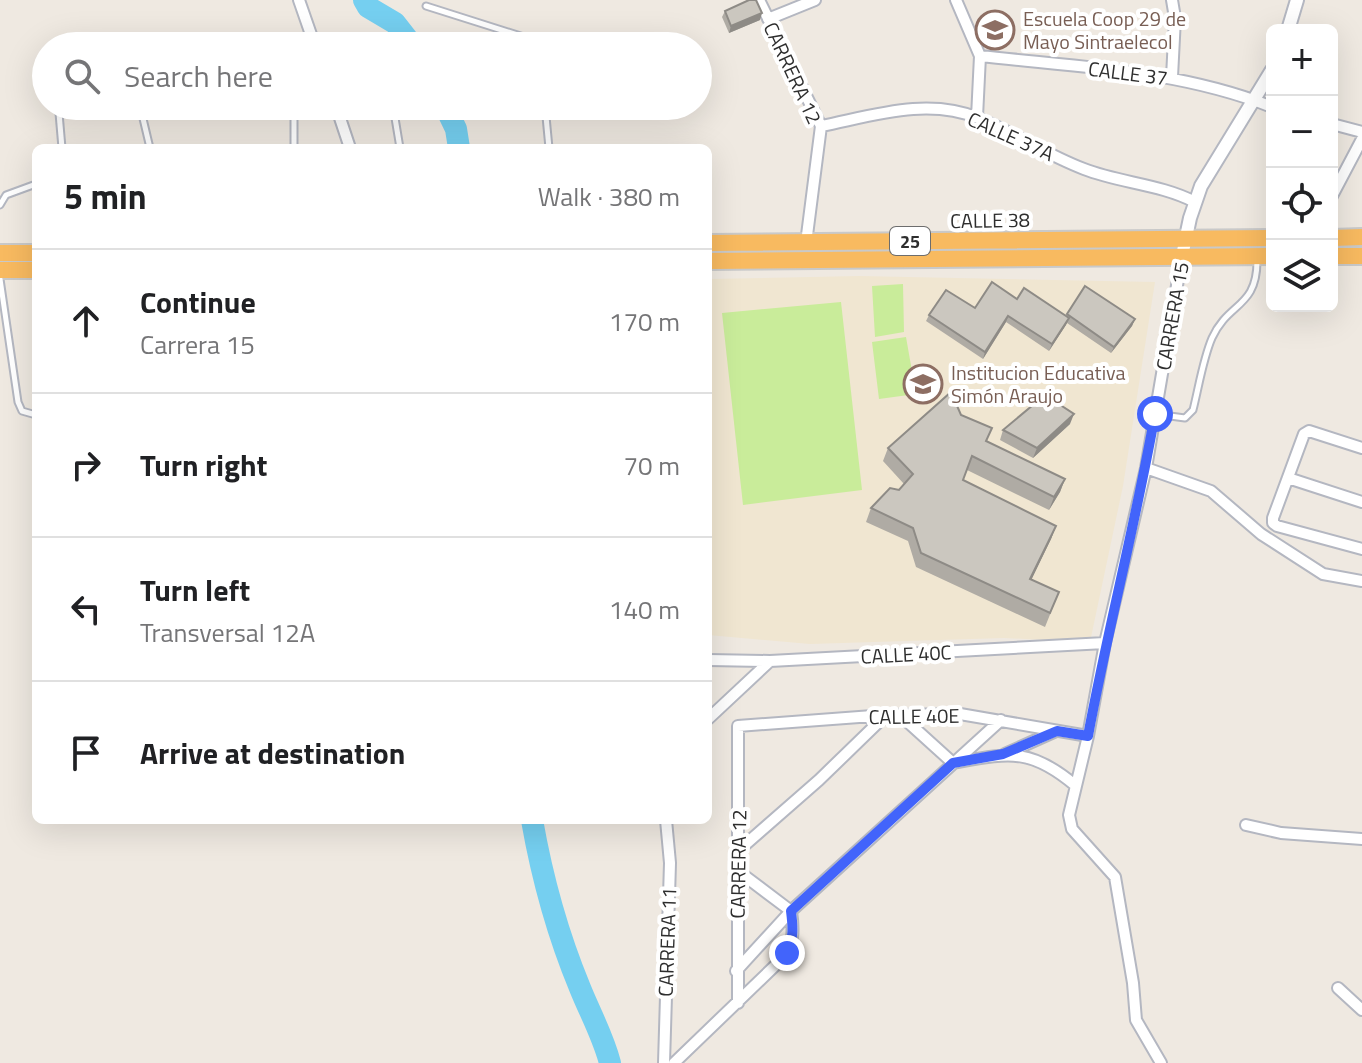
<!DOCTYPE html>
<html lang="en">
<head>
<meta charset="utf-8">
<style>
	:root { --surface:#fff; --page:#f6f6f6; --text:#202124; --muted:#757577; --line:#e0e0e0 }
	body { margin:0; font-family:"Titillium Web",sans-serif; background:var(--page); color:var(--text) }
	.controls { position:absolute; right:24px; top:24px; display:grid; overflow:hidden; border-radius:12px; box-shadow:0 8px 32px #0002 }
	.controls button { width:72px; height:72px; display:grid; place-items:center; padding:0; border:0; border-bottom:2px solid var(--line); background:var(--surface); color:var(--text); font:40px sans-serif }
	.stop { position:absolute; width:24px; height:24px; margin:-18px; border:6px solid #4264fb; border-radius:50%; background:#fff }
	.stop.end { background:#4264fb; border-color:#fff; box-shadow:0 2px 8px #0008 }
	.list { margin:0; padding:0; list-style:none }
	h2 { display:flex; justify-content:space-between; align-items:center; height:104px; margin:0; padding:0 32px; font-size:34px }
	h2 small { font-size:26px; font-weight:400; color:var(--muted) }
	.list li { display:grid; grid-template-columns:52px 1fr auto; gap:24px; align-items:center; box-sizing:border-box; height:144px; padding:0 32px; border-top:2px solid var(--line) }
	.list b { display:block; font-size:30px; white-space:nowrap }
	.list p { margin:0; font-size:26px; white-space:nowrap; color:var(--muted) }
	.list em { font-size:26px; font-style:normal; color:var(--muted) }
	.icon { flex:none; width:44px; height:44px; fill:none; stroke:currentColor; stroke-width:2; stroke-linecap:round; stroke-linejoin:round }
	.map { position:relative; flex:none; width:1362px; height:1063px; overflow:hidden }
	.search { position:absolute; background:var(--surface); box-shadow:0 8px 32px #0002; left:32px; top:32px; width:680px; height:88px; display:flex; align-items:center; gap:20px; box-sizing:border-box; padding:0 28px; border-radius:44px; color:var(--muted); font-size:30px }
	.panel { position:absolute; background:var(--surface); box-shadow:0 8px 32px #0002; left:32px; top:144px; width:680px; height:680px; border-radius:12px }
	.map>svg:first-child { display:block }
</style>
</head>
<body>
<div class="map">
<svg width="1362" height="1063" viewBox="0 0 1362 1063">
	<rect width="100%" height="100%" fill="#efe9e1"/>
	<path fill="#f0e6d1" d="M 859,276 L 1155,282 L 1123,486 L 1090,642 L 1004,638 L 810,644 L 708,635 L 708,279 Z"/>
	<path fill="#c9ec9a" d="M 903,284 L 904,332 L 875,337 L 872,286 Z
		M 841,302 L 862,490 L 743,505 L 722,313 Z
		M 906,337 L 916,394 L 879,399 L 872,342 Z"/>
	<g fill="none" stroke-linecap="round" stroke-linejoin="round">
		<path stroke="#75cff0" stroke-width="22" d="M 364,0 L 368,7 L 395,23 L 413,46
			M 445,106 L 456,129 L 459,148
			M 532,820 C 542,877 558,935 580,988 C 590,1013 603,1036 610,1063"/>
		<g stroke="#b4b7c1" stroke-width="9">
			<path id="service" d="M 426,6 L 527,38 L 537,46
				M 252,46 L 275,40 L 287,46
				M 140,106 L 150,148
				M 294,106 L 294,148
				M 393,106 L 400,148
				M 545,106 L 549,148
				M 59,113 L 62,148
				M 0,205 L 6,195 L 36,184
				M 0,279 L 18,402 L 22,411 L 36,415
				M 1155,414 L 1185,418 L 1193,410 C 1199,386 1203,359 1212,338 C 1228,302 1257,308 1257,261"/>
		</g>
		<g stroke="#b4b7c1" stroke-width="14">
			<path id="minor" d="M 299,0 L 315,46
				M 759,0 L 821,126 L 806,243
				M 956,0 L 980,56 L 977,117
				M 768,19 L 815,0
				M 980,56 C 1079,67 1179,70 1272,107
				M 1172,77 L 1175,18 L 1172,0
				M 336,106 L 350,148
				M 1332,124 L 1362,132
				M 821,126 C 872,116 927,97 978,118 C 1014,133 1047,155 1084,169 C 1120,183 1160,184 1195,202
				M 1332,196 L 1362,139
				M 1362,448 L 1309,431 L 1304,434 L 1273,518 L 1273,523 L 1277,526 L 1362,549
				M 1146,468 L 1211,491 L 1261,534 L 1323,574 L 1362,581
				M 1288,478 L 1362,502
				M 708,660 L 770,661 L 1105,643
				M 900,715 L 953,763 C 1009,753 1030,747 1076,786
				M 708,719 L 770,661
				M 1005,754 L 1056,731
				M 1246,825 L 1281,833 L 1362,839
				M 739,850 L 819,780 L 886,715
				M 736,971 L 791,911 L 1001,720
				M 1338,988 L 1362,1010
				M 738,1003 L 738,726 L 886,715 L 960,714 L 1088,736
				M 664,1063 L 670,863 L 666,820
				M 674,1063 L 781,960 C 794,944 794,931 791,911 L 738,871
				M 1161,1063 L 1136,1020 L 1133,983 L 1115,877 L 1072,829 L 1069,815 L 1088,736 L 1105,643 L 1146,468 L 1182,256"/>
		</g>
		<g stroke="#b4b7c1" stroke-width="16">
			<path id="tertiary" d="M 1288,30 L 1297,0
				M 1182,256 L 1190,218 L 1201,186 L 1272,70"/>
		</g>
		<g stroke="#c9c9c9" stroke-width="20">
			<path id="trunk" d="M 1332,238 L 1362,237
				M 708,243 L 1272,238
				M 0,253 L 36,253
				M 1332,256 L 1362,256
				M 708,261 L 1272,256
				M 0,270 L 36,270"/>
		</g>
		<use href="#service" stroke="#fff" stroke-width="5"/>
		<use href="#minor" stroke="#fff" stroke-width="10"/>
		<use href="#tertiary" stroke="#fff" stroke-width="12"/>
		<use href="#trunk" stroke="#f8ba60" stroke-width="16"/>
	</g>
	<path fill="#afaba4" d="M 725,11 L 760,20 L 729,33 L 722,17 Z
		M 1017,299 L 1066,316 L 1067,314 L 1135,319 L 1132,326 L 1111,353 L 1067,323 L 1049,351 L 1006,322 L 983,359 L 926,321 L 929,315 Z
		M 961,415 L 987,442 L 1065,479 L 1060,492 L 1049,510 L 967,470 L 963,480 L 1056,526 L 1051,539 L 1031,580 L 1059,592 L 1045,627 L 916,567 L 908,541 L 866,522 L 871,508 L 899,490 L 904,484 L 883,461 L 888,448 Z
		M 1070,424 L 1033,458 L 1000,440 L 1003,430 Z"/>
	<path fill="#8e8b86" d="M 762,13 L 760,20 L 729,33 L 731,26 Z
		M 1008,316 L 1006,322 L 983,359 L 985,352 Z
		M 1069,318 L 1066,325 L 1049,351 L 1052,344 Z
		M 1135,319 L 1132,326 L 1111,353 L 1114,347 Z
		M 1074,414 L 1070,424 L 1033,458 L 1037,448 Z
		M 1065,479 L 1060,492 L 1049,510 L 1054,497 Z
		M 1056,526 L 1051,539 L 1025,593 L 1030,579 Z"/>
	<path fill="#cbc7bf" stroke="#8e8b86" stroke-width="2" d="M 749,0 L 756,0 L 762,13 L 731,26 L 725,11 Z
		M 992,282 L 1017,299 L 1024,288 L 1069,318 L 1052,344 L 1008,316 L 985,352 L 929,315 L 946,290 L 975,308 Z
		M 1085,286 L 1135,319 L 1114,347 L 1067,314 Z
		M 951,392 L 961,415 L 992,428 L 986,441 L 1065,479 L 1054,497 L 972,456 L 963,480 L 1056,526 L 1030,579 L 1059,592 L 1050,613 L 921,553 L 913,528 L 871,508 L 890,488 L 899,490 L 913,474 L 888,448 Z
		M 1045,395 L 1074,414 L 1037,448 L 1003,430 Z"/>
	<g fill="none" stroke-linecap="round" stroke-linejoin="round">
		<path stroke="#4264fb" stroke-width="10" d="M 787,953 C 794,938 793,927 791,911 L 953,763 L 1003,754 L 1057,731 L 1088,736 C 1108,628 1136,522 1155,414"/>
	</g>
	<defs>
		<g id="school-ring" transform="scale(2)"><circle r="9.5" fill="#fff" stroke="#8d6e63" stroke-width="1.5"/><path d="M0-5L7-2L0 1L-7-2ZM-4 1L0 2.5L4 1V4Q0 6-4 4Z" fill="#8d6e63"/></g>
		<g id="university-ring" transform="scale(2)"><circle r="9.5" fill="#fff" stroke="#8d6e63" stroke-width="1.5"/><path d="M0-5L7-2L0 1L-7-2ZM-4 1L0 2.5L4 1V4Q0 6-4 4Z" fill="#8d6e63"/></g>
	</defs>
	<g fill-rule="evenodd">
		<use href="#school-ring" x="995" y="30"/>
		<use href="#university-ring" x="923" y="384"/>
	</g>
	<g text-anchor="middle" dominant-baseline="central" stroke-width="8" stroke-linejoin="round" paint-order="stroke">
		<rect fill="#fff" stroke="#6d6d6d" stroke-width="2" x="890" y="227" width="40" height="28" rx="6"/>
		<g font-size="18" font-weight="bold" fill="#2e2e2e">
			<text x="910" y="241">25</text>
		</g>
		<g font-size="20" fill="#785e54" stroke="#fff" text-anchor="start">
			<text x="1023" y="18">Escuela Coop 29 de<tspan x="1023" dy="23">Mayo Sintraelecol</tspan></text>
			<text x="951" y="372">Institucion Educativa<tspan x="951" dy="23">Simón Araujo</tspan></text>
		</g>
		<g font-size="20" fill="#2e2e2e" stroke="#fff">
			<text transform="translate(793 73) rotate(65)">CARRERA 12</text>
			<text transform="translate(1128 73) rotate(7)">CALLE 37</text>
			<text transform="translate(1011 136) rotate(24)">CALLE 37A</text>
			<text transform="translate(990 220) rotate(-1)">CALLE 38</text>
			<text transform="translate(1172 316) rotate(-80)">CARRERA 15</text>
			<text transform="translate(906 654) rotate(-3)">CALLE 40C</text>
			<text transform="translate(914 716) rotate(-1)">CALLE 40E</text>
			<text transform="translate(738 864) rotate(-89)">CARRERA 12</text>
			<text transform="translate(667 942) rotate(-88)">CARRERA 11</text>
		</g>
	</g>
</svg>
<div class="controls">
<button>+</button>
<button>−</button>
<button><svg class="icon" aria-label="locate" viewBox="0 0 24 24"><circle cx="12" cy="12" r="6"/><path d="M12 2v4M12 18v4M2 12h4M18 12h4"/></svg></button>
<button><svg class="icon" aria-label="layers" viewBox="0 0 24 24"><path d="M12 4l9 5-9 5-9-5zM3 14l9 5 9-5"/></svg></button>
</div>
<div class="stop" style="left:1155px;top:414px"></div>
<div class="stop end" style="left:787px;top:953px"></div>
<div class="search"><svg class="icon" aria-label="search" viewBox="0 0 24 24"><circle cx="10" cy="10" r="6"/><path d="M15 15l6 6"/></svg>Search here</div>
<section class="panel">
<h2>5 min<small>Walk · 380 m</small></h2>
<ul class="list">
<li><svg class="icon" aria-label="ahead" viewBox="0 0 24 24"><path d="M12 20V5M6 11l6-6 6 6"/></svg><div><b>Continue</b><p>Carrera 15</p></div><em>170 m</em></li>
<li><svg class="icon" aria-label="right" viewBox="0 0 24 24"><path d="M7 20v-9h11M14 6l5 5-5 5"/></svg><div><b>Turn right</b></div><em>70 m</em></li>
<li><svg class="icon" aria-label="left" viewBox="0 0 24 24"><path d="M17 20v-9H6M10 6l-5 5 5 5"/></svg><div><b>Turn left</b><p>Transversal 12A</p></div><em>140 m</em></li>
<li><svg class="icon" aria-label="arrive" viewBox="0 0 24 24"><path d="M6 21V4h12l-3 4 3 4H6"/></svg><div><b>Arrive at destination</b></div></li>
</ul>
</section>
</div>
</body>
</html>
